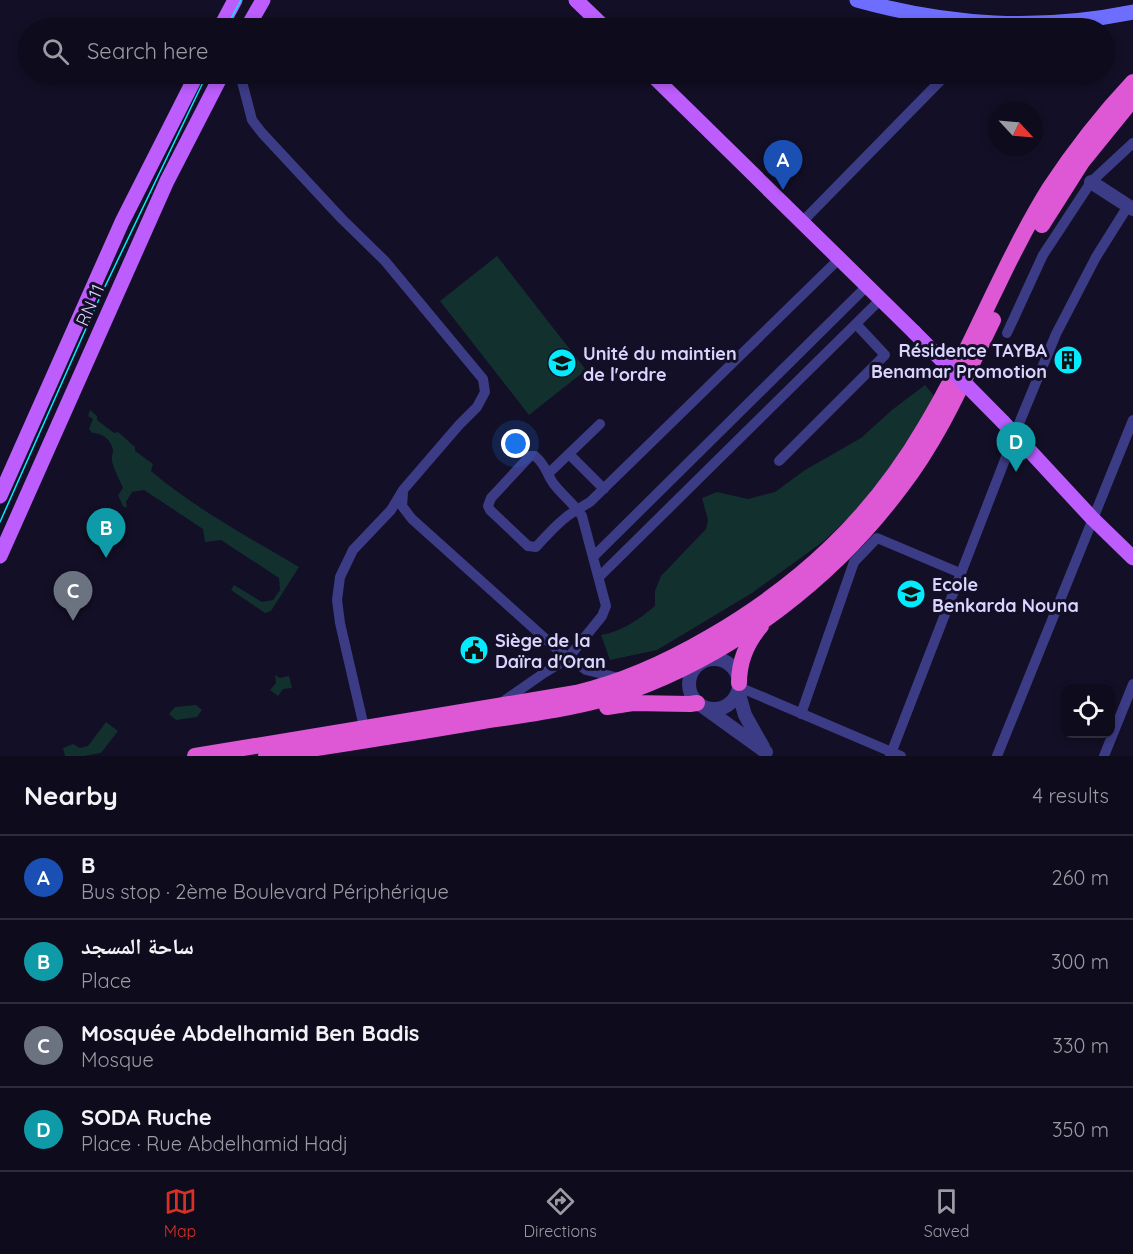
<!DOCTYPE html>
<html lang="en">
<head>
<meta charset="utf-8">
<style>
	:root { --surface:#0e0b1c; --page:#1c1929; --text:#f1f3f6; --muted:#9b9ba3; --line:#2e2b3b; --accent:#d93025 }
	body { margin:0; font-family:Quicksand,"Noto Naskh Arabic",sans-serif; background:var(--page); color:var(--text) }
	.controls { position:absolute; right:18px; bottom:18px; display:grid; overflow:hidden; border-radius:12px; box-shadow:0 3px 9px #0003 }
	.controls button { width:54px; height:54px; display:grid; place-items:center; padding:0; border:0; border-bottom:2px solid var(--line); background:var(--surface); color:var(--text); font:30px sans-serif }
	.compass { position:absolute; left:989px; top:102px; width:54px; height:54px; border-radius:50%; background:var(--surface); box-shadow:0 3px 9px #0003; rotate:116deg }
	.you { position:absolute; left:516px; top:444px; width:21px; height:21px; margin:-15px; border:4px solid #fff; border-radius:50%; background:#1a73e8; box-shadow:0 0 0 9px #1a73e833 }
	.badge { display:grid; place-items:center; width:39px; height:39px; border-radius:50%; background:var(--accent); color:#fff; font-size:20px; font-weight:700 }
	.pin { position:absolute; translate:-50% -50px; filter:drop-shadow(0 2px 3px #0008) }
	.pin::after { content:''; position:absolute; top:32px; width:21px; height:18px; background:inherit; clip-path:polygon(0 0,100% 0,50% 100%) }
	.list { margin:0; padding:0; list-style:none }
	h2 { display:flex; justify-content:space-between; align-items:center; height:78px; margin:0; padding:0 24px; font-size:26px }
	h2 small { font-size:20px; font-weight:400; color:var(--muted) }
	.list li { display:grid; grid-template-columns:39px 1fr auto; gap:18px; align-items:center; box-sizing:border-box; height:84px; padding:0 24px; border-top:2px solid var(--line) }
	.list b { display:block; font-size:22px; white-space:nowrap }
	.list p { margin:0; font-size:20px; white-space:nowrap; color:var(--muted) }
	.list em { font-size:20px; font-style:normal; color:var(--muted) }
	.icon { flex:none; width:33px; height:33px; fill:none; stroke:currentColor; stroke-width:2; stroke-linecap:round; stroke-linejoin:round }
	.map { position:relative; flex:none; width:1133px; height:756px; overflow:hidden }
	.search { position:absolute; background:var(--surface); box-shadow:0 3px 9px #0003; left:18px; right:18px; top:18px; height:66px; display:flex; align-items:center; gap:15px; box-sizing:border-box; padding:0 21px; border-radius:33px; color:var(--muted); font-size:22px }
	.sheet { height:414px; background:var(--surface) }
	nav { display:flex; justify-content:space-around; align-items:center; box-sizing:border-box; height:84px; border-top:2px solid var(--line); background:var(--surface); font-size:16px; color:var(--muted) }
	nav a { display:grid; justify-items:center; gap:3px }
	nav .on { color:var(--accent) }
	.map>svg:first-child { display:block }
</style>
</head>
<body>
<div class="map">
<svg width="1133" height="756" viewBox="0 0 1133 756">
	<rect width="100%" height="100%" fill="#130f26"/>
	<path fill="#12302e" d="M 497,256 L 586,370 L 529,415 L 440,301 Z
		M 925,385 L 935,397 L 872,496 L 824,541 L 752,593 L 657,650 L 610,660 L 601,635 C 623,631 638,620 655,606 L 655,591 L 661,576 L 706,529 L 708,520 L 702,498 L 717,492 L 748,499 L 775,492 L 805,470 L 861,438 L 892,410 Z
		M 90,410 L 97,416 L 97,420 L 114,433 L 118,432 L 135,447 L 135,451 L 153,464 L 151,471 C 196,509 248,537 299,567 L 271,611 L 265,613 L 231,590 L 234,585 L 262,602 L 273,600 L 280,590 L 279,578 L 221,540 L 205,542 L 203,529 L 144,490 L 132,492 L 126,502 L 127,508 L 123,506 L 118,495 L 123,488 C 120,480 113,469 112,460 C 111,457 113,454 113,450 C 111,440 103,433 92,433 L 89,429 L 93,419 L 88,416 Z
		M 275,675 L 280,678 L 289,676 L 292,688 L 283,689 L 278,696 L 270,690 L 276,683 Z
		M 196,705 L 202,710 L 197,717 L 176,720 L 169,714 L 175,707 Z
		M 106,722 L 118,731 L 101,753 L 84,756 L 65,756 L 63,748 L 73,744 L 80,748 L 88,746 Z"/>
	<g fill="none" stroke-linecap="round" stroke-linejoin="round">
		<path stroke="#3c3b85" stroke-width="10" d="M 240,74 L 252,120 L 262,133 L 342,219 L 385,261 L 483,379 L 485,392 L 477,407 L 459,425 L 403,490 L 391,510 L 353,550 L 340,577 L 337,600 L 340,623 L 364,727
			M 803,221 L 947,74
			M 1007,333 L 1043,255 L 1091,182 L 1133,143
			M 569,454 L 604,489
			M 779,461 L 885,355 L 856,324
			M 549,473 L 600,424
			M 403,493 L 402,506 L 412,519 L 559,651 L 586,670 L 619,678
			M 593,557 L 867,286
			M 599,577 L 881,299
			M 568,658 L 602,616 L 606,606 L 582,516 C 574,504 562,495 553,483 C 546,473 546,465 535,456 L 530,456 L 491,498 L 488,506 L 490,510 L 528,546 L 536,547 C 545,537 554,527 565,518 C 572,512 582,507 590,502 L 840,258
			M 739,687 L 901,756
			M 501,703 L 544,673 L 559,664 L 561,658 L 559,651
			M 801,714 L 854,562 L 877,538 L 960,573
			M 890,756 L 1020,421 L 1056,334 L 1096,257 L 1128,206
			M 997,756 L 1133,420
			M 1104,756 L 1133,684"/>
		<path stroke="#3c3b85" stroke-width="14" d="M 1091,182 L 1133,209
			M689 684a25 25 0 1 1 50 0a25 25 0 1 1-50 0Z
			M 738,691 L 745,715 L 763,747
			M 705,708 L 766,752"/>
		<path stroke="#6d6efe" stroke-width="15" d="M 857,0 C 950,26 1039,31 1133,12"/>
		<path stroke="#bd5dfe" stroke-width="15" d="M 576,0 L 605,28
			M 220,28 L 235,0
			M 247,28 L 263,0
			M 651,74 L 914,332
			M 1003,422 L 1092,518 L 1133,558
			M 0,496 L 122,222 L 197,74
			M 0,556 L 167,181 L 222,74"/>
		<path stroke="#de57d4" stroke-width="16" d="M 1042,225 L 1082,162 L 1133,99
			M 739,683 C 739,662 747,642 761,626
			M 607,707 L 633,703 L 690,704 L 697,703
			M 195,756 L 576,693 C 624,682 667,662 710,637 C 801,584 871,519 925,427 C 971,351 1002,265 1049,189 C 1074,151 1102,115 1133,82
			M 266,756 C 336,745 407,734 477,722 C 529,714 583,708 633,690 C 738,651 834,577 901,487 C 940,437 965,377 993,320"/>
		<path stroke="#03ebfd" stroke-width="1.5" d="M 226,28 L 241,0
			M 0,522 L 100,297 L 207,74"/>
		<path stroke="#bd5dfe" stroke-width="15" d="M 914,332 L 1003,422"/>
	</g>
	<defs>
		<g id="building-disc" transform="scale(1.5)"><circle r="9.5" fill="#03ebfd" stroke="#130f26"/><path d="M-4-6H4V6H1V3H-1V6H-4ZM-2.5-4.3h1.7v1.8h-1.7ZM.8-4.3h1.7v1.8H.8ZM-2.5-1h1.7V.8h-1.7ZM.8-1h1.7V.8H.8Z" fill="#111"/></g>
		<g id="university-disc" transform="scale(1.5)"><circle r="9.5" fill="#03ebfd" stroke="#130f26"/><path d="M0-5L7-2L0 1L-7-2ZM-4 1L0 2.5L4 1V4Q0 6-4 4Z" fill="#111"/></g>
		<g id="school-disc" transform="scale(1.5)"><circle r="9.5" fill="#03ebfd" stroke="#130f26"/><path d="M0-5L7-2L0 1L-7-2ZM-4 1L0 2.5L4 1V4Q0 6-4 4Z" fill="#111"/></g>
		<g id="civic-disc" transform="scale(1.5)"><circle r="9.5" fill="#03ebfd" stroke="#130f26"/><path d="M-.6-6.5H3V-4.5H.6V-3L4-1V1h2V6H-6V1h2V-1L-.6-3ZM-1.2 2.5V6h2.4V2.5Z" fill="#111"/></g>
	</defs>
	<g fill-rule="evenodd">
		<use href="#building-disc" x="1068" y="360"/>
		<use href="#university-disc" x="562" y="363"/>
		<use href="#school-disc" x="911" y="594"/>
		<use href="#civic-disc" x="474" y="650"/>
	</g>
	<g text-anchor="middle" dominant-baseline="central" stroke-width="6" stroke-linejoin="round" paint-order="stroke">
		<g font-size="18" fill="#d9d5ff" stroke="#130f26">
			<text transform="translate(90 305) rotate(-66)">RN 11</text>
		</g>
		<g font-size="18" font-weight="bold" fill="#d9d5ff" stroke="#130f26" text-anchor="start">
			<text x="1047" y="350" text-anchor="end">Résidence TAYBA<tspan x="1047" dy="21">Benamar Promotion</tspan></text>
			<text x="583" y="353">Unité du maintien<tspan x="583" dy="21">de l'ordre</tspan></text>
			<text x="932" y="584">Ecole<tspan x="932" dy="21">Benkarda Nouna</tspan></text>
			<text x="495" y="640">Siège de la<tspan x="495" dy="21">Daïra d'Oran</tspan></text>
		</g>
	</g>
</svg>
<div class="controls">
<button><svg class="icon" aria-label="locate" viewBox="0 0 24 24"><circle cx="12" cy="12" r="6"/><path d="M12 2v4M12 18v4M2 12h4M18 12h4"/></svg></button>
</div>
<svg class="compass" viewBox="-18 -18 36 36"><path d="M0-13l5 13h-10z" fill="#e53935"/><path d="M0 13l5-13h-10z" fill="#9b9ba3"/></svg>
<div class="you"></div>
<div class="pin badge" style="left:783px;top:190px;background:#1a4fb4">A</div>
<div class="pin badge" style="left:106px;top:558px;background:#0f9aa8">B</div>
<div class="pin badge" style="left:73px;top:621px;background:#6b7280">C</div>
<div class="pin badge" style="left:1016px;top:472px;background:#0f9aa8">D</div>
<div class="search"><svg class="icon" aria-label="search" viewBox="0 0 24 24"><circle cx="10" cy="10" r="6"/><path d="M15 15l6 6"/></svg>Search here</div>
</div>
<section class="sheet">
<h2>Nearby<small>4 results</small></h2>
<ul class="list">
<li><span class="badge" style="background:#1a4fb4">A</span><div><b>B</b><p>Bus stop · 2ème Boulevard Périphérique</p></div><em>260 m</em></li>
<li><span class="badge" style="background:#0f9aa8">B</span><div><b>ساحة المسجد</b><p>Place</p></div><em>300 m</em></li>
<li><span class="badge" style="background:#6b7280">C</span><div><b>Mosquée Abdelhamid Ben Badis</b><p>Mosque</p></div><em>330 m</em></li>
<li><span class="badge" style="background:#0f9aa8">D</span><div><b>SODA Ruche</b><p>Place · Rue Abdelhamid Hadj</p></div><em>350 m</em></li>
</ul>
</section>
<nav>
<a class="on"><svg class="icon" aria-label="map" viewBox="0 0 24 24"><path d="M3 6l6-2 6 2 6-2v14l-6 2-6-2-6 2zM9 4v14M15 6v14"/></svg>Map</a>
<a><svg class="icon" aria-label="directions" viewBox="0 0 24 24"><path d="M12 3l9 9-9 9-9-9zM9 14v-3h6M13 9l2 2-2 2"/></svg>Directions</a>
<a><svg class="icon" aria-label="saved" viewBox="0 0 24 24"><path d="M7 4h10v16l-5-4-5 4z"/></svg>Saved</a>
</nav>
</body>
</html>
